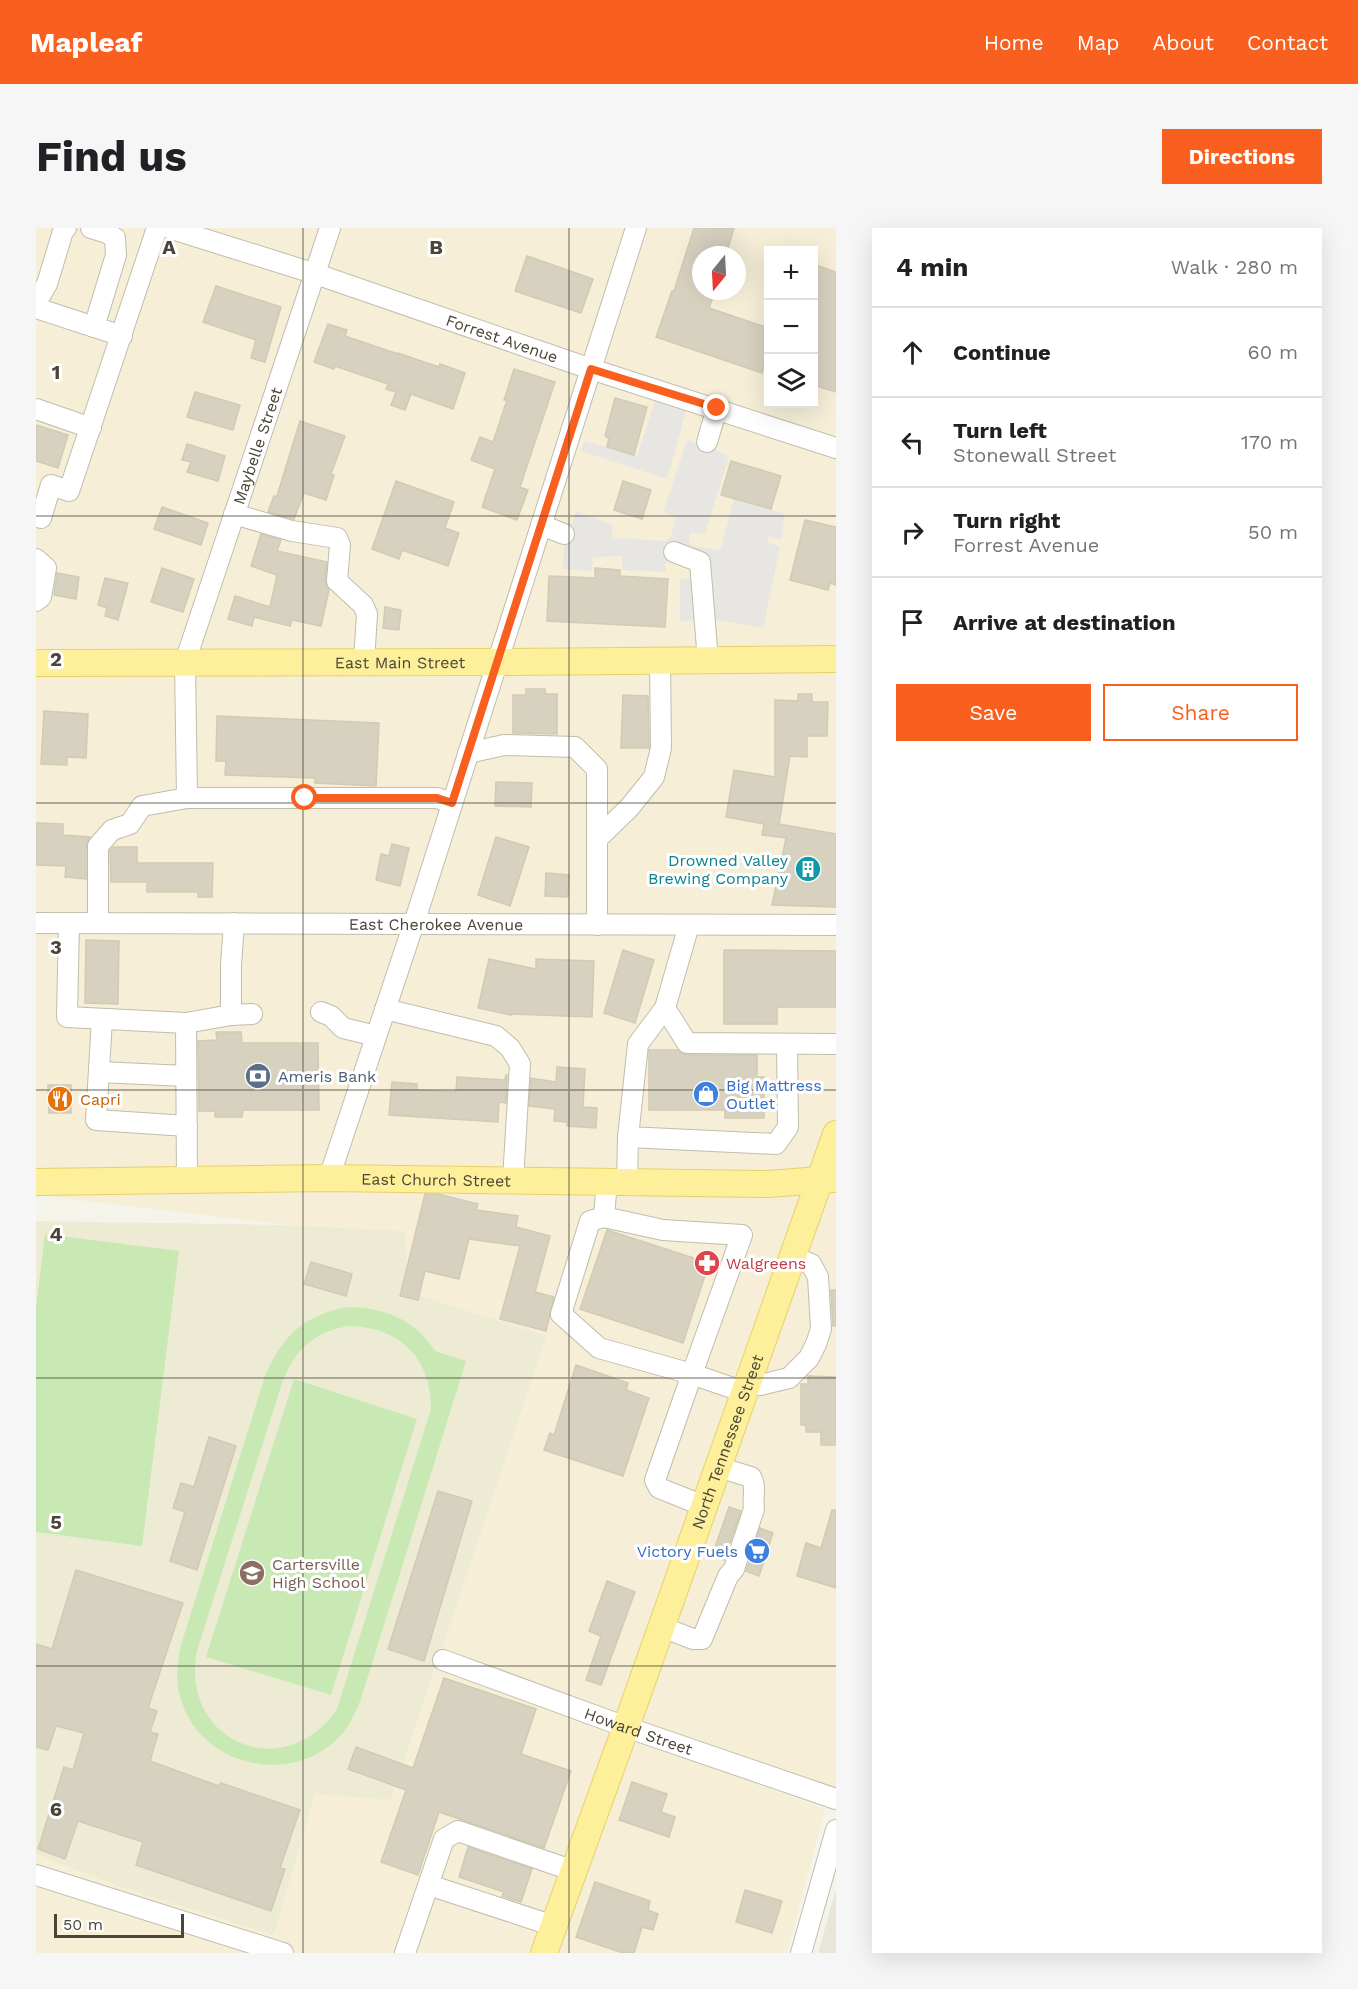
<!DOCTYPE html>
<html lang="en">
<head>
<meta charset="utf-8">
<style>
	:root { --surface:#fff; --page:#f6f6f6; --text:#202124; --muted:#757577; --line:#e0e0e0; --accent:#f95f1e }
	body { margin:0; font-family:"Work Sans",sans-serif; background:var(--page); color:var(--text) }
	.controls { position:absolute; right:18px; top:18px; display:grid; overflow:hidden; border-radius:0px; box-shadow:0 6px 24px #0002 }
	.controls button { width:54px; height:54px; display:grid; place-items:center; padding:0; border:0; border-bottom:2px solid var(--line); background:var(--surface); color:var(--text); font:30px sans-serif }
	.compass { position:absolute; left:656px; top:18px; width:54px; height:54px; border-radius:50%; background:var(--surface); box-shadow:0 6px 24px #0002; rotate:198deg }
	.scale { position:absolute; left:18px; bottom:15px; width:130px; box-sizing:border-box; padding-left:6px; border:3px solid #4a4538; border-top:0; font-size:16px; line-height:21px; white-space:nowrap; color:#4a4538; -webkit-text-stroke:4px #fff; paint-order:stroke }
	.stop { position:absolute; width:18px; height:18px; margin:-14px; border:4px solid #f95f1e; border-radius:50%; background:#fff }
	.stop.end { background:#f95f1e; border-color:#fff; box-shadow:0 2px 6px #0008 }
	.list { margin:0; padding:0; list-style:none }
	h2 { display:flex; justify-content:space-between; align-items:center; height:78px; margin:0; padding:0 24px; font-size:26px }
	h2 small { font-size:20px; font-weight:400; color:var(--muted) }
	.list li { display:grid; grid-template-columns:39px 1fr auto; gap:18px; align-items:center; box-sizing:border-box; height:90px; padding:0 24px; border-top:2px solid var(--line) }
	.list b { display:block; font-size:22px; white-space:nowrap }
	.list p { margin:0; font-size:20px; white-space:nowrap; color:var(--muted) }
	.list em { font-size:20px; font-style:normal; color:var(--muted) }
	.actions { display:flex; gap:12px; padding:18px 24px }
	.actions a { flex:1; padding:14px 0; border:2px solid var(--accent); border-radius:0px; text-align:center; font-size:21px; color:var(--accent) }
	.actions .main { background:var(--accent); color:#fff }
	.icon { flex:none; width:33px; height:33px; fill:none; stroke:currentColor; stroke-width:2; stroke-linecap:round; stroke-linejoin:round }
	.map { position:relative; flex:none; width:800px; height:1725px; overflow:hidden; border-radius:0px }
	header { display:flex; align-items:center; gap:36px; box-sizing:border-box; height:84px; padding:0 30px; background:var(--accent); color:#fff }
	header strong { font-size:28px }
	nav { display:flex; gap:33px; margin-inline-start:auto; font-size:21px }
	.intro { display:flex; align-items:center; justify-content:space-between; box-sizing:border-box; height:144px; padding:0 36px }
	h1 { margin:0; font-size:42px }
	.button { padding:15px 27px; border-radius:0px; background:var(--accent); color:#fff; font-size:21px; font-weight:700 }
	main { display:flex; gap:36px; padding:0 36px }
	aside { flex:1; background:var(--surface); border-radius:0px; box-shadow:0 6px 24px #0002 }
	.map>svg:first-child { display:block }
</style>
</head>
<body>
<header>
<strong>Mapleaf</strong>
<nav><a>Home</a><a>Map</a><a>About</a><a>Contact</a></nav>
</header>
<div class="intro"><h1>Find us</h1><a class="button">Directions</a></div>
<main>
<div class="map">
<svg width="800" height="1725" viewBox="0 0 800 1725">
	<rect width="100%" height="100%" fill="#f5f4eb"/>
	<path fill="#e9e6d9" d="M 800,1661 L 800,1725 L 782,1725 Z"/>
	<path fill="#f6eed7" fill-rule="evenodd" d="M 0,0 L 800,0 L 800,1561 L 405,1423 L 511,1109 L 372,1064 L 369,1003 L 251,997 L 0,967 ZM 732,22 L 778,22 L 778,176 L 732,176 ZM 665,27 L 701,27 L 701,63 L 665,63 Z
		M 401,1438 L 789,1581 L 751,1725 L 0,1725 L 0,1626 L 84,1659 L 238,1707 L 279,1565 L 355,1572 Z"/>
	<path fill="#eeebd5" d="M 0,993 L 251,997 L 369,1003 L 372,1064 L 511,1108 L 355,1572 L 279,1566 L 238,1707 L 84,1659 L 0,1626 Z"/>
	<path fill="#c9e9b4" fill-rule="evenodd" d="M 9,1006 L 143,1023 L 106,1318 L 0,1304 L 0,1079 Z
		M 311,1079 C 347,1079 379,1091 399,1123 L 430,1133 L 325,1471 C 320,1483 315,1494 308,1504 C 261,1560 166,1541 145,1472 C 139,1453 141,1435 145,1417 L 229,1148 C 247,1107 267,1088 311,1079 ZM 312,1098 C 364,1099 395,1129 395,1181 L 301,1481 C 249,1558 143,1514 161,1423 L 246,1155 C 260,1121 276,1105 312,1098 Z
		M 258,1151 L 381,1191 L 295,1467 L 170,1429 Z"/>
	<path fill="#e7e6e2" d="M 619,173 L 650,183 L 631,251 L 545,223 L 548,213 L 601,228 Z
		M 672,186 L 690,191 L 679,221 L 684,225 L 693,228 L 669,306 L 654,305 L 653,315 L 658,318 L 682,322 L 685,321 L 698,270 L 749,286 L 745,311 L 733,309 L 731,314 L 744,319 L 727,400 L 682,392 L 644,393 L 644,352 L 656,350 L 658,341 L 632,333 L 629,336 L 630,344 L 586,342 L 586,328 L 557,329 L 556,343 L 527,341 L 528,317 L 525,312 L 515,309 L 520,292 L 536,296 L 540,283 L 577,297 L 576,308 L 580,310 L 630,313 L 635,308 L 640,289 L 627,284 L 651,212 L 667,218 Z"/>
	<path fill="#d7d1c0" stroke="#d2cab3" stroke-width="1.5" d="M 658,0 L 698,0 L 690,27 L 665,27 L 665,63 L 679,63 L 673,80 L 732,100 L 732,127 L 726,145 L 620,109 L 636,63 L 638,63 Z
		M 491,28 L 557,51 L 545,85 L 479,63 Z
		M 777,36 L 800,44 L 800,164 L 777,157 Z
		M 180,58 L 245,79 L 229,134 L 215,130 L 220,112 L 167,94 Z
		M 292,96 L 311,102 L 309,108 L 362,126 L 362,125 L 403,139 L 404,136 L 429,145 L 417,181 L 375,166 L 369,182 L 355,177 L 360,164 L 350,161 L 352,156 L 299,138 L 298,141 L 278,134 Z
		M 478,141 L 519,154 L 484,259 L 492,262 L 481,292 L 446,279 L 459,241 L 435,232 L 444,209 L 457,214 L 471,172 L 468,172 Z
		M 159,164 L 204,177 L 197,202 L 151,189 Z
		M 579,170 L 611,179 L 598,227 L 571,219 L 573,210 L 569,208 Z
		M 264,193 L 309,208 L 295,246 L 298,247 L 290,272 L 268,265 L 258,291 L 232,284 L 238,268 L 241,268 Z
		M 0,197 L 32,207 L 22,240 L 0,233 Z
		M 151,216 L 189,228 L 182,253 L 151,244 L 155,234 L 146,232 Z
		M 695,233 L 745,248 L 735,281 L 685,267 Z
		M 360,253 L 418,274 L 409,300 L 423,305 L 412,338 L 366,322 L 363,331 L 336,321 Z
		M 587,253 L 615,262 L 606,291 L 578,282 Z
		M 126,279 L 172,295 L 165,317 L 118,301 Z
		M 769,292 L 800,299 L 800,357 L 794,355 L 792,362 L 754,352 Z
		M 225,306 L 245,312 L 241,323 L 291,334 L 289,353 L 293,362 L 285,398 L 256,392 L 254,398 L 218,389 L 216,398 L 192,391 L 199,368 L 234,379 L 241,347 L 215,338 Z
		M 126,340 L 158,351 L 147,384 L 115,374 Z
		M 559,340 L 584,342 L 584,348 L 632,351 L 629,399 L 511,393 L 513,348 L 559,350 Z
		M 21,345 L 43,349 L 40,371 L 18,367 Z
		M 69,350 L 92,355 L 82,392 L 69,388 L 71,380 L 62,377 Z
		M 349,379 L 365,382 L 363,402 L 347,400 Z
		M 490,461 L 509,461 L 509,466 L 521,466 L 521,506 L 477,505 L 477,467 L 490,467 Z
		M 762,466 L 776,466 L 776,474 L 792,474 L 791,508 L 771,508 L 771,529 L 754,528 L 743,596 L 800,606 L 800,679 L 736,677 L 750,610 L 726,607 L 728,596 L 690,589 L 698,542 L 739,549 L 739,472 L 762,473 Z
		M 587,467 L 612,468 L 613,520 L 585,520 Z
		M 8,483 L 52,486 L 50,530 L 31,529 L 31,537 L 5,536 Z
		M 181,488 L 343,495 L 340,558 L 279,555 L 279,550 L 189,547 L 190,533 L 180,533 Z
		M 460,554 L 496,555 L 495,579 L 459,578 Z
		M 0,595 L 27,596 L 27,607 L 54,609 L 50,618 L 50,651 L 29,649 L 30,638 L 0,637 Z
		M 460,609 L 493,619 L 474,678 L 442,667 Z
		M 356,616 L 373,620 L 364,658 L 340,652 L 345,626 L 353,628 Z
		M 77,619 L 101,619 L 101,635 L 177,635 L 176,669 L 162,669 L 162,664 L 111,664 L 111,654 L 75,654 L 74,623 Z
		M 510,645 L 533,647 L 532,669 L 509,668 Z
		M 50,712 L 83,713 L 82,776 L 49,775 Z
		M 587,722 L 618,732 L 599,795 L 568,785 Z
		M 688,722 L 800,723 L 800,779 L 741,779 L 741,796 L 688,796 Z
		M 453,731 L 500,741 L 500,731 L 558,733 L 556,789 L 475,786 L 475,787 L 442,780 Z
		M 180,804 L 205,804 L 206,815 L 282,815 L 283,882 L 207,882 L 206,889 L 179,889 L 179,883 L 163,883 L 162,813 L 181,812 Z
		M 613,822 L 641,822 L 651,827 L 721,827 L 721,849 L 728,849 L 728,890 L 689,890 L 689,882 L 613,882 Z
		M 521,839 L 549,841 L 547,879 L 561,880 L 560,900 L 531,898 L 531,894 L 518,893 L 519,881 L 493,878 L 495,850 L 520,854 Z
		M 470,847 L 471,847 L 470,875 L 463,874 L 462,894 L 353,887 L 356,854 L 381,856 L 381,862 L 420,864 L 421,849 L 469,852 Z
		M 12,857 L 35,857 L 35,885 L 13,885 Z
		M 389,966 L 402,966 L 442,976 L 440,982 L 482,988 L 480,999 L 514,1008 L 499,1064 L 518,1069 L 510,1103 L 464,1091 L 484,1018 L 433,1011 L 423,1051 L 389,1043 L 382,1072 L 364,1068 Z
		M 571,1002 L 673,1035 L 647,1115 L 544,1081 Z
		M 275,1034 L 316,1046 L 310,1068 L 268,1056 Z
		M 795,1062 L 800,1062 L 800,1098 L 797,1098 Z
		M 540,1137 L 592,1155 L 590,1162 L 613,1170 L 587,1248 L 508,1222 L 514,1205 L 518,1207 Z
		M 772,1148 L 800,1149 L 800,1217 L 785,1217 L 785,1204 L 770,1204 L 770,1197 L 765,1197 L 765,1156 L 772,1156 Z
		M 173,1209 L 200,1218 L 161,1342 L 134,1333 L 149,1284 L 137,1280 L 145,1255 L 158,1259 Z
		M 402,1263 L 436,1273 L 388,1433 L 352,1421 Z
		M 693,1279 L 705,1283 L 688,1332 L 676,1328 Z
		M 796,1282 L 800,1282 L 800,1360 L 761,1348 L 770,1315 L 785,1320 Z
		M 724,1300 L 737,1305 L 723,1348 L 710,1343 Z
		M 40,1342 L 147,1375 L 112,1480 L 121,1483 L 114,1504 L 122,1506 L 114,1533 L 183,1558 L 185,1555 L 264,1582 L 244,1640 L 249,1641 L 235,1683 L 100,1637 L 107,1614 L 42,1593 L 29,1631 L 2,1621 L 28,1539 L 37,1542 L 48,1505 L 20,1498 L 12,1522 L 0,1519 L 0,1416 L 16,1421 Z
		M 571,1353 L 599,1364 L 565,1457 L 550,1452 L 565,1408 L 553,1403 Z
		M 408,1450 L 500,1481 L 485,1526 L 535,1543 L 508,1620 L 403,1584 L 382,1647 L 345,1634 L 370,1562 L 312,1541 L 320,1519 L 377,1540 Z
		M 596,1554 L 631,1566 L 625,1584 L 639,1589 L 633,1609 L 583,1592 Z
		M 432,1619 L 496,1641 L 485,1674 L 466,1668 L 468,1664 L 423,1649 Z
		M 559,1654 L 614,1673 L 612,1682 L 622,1686 L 617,1702 L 606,1699 L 598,1725 L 587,1725 L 540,1709 Z
		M 709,1662 L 746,1673 L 736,1705 L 700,1694 Z"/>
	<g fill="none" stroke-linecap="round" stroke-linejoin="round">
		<g stroke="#c1bdad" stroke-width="22">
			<g id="minor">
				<path d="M 55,0 L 71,5 L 79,10 L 80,27 L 58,99"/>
				<path id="s1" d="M 133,0 L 280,46 L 555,141 L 800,220"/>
				<path d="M 0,75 L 11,56 L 27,3 L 30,0"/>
				<path d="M 0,80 L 86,108"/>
				<path d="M 0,181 L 55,200"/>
				<path d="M 671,214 L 681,180"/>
				<path d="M 198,286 L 256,303 L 301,310 L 304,317 L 301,353 L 327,377 L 331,386 L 328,434"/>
				<path d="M 0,288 L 5,290 L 15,257 L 33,263 L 121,0"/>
				<path d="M 505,297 L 528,306"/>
				<path d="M 638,324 L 664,334 L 672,433"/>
				<path d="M 0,331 L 10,340 L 5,369 L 0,373"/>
				<path d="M 432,525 L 468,517 L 539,519 L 561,541 L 561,697"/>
				<path id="s2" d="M 151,570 L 149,434 L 294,0"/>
				<path d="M 561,611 L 593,580 L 618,549 L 625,520 L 624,433"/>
				<path id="s3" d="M 0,695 L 800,697"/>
				<path d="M 33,695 L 31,789 L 150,795 L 195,787 L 195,737 L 198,695"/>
				<path d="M 62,695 L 62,618 L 76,602 L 94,596 L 106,578 L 151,570 L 401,570 L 416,575"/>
				<path d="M 653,697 L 629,780 L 602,816 L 592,909 L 740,916 L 752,899 L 751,816"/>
				<path d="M 629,780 L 651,815 L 800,816"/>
				<path d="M 349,781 L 460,808 L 474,820 L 484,836 L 477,952"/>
				<path d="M 285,784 L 295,788 L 307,800 L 340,808"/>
				<path d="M 195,787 L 216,786"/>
				<path d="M 66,791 L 60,892 L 151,898"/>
				<path d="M 150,795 L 151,952"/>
				<path d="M 63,844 L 150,848"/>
				<path d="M 293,950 L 382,683 L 600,0"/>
				<path d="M 571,953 L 568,989 L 627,1002 L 706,1007 L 656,1146 L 708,1164"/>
				<path d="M 591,954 L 592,909"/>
				<path d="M 568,989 L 554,993 L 525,1086 L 563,1120 L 656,1146 L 619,1252 L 623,1260 L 668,1278"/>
				<path d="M 711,1155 L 724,1157 L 753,1150 L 773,1130 L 780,1116 L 785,1101 L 782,1049 L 775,1036 L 758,1029"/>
				<path d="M 626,1399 L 657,1411 L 666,1411 L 692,1348 L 698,1341 L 718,1281 C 716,1269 721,1259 715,1249 L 682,1239"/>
				<path id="s4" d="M 407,1432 L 590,1499 L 800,1571"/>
				<path d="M 0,1647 L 247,1725"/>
				<path d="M 393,1657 L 518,1698"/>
				<path d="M 369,1725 L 408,1611 L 422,1603 L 538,1643"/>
				<path d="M 765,1725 L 800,1602"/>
			</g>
		</g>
		<g stroke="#e4d26a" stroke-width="28">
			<g id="major">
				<path id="s5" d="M 0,435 L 461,434 L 800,431"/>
				<path id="s6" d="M 0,954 L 293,950 L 732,956 L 797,951"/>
				<path id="s7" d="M 508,1725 L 590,1499 L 800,906"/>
			</g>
		</g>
		<use href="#minor" stroke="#fff" stroke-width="20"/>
		<use href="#major" stroke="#fef09b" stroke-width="26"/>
	</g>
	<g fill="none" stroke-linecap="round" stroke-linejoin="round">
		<path stroke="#f95f1e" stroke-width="8" d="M 269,570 L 401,570 L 416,575 L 555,141 L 681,180"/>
	</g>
	<path fill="none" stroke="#4a4538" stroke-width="1.5" stroke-opacity="0.55" d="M 267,0 L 267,1725M 533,0 L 533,1725M 0,288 L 800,288M 0,575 L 800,575M 0,862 L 800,862M 0,1150 L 800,1150M 0,1438 L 800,1438"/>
	<defs>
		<g id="building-disc" transform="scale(1.35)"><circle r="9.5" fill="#0f9aa8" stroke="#fff"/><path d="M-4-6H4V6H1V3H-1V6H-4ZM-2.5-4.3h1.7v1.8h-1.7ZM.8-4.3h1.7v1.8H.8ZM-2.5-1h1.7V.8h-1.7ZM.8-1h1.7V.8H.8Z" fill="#fff"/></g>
		<g id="bank-disc" transform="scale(1.35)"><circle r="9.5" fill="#5c6f8a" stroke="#fff"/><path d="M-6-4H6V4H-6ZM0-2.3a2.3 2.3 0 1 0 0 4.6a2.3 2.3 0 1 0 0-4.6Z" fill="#fff"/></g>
		<g id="shop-disc" transform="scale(1.35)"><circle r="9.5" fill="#3f7fe0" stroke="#fff"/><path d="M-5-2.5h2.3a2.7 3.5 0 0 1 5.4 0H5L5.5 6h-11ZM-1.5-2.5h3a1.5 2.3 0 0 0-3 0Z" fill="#fff"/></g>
		<g id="restaurant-disc" transform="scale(1.35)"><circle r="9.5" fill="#e8710a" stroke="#fff"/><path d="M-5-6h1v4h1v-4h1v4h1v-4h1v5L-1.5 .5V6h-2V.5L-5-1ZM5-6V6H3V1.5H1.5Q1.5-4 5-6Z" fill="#fff"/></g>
		<g id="pharmacy-disc" transform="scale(1.35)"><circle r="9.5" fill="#e0444e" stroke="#fff"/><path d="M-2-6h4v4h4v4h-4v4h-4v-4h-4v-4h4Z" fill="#fff"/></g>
		<g id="supermarket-disc" transform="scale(1.35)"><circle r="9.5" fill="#3f7fe0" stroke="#fff"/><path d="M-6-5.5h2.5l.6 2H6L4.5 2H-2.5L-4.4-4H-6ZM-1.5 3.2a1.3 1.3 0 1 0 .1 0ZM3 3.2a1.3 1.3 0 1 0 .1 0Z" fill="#fff"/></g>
		<g id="school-disc" transform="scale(1.35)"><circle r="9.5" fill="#8d6e63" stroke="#fff"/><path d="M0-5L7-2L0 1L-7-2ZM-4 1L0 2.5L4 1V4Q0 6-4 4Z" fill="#fff"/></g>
	</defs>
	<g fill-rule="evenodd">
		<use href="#building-disc" x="772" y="641"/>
		<use href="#bank-disc" x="222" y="848"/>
		<use href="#shop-disc" x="670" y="866"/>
		<use href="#restaurant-disc" x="24" y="871"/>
		<use href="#pharmacy-disc" x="671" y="1035"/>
		<use href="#supermarket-disc" x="721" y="1323"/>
		<use href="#school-disc" x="216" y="1345"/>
	</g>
	<g text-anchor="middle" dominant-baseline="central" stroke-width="6" stroke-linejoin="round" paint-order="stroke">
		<g font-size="16" fill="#4a4538" stroke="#fff">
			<text stroke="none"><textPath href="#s1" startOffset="351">Forrest Avenue</textPath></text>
			<text stroke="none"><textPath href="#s2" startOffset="364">Maybelle Street</textPath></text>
			<text stroke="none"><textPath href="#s5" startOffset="364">East Main Street</textPath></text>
			<text stroke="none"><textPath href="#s3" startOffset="400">East Cherokee Avenue</textPath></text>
			<text stroke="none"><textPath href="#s6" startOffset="400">East Church Street</textPath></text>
			<text stroke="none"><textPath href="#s7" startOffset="543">North Tennessee Street</textPath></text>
			<text stroke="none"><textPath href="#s4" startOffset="208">Howard Street</textPath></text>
		</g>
		<g font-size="16" fill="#0d838f" stroke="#fff" text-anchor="end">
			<text x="752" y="632">Drowned Valley<tspan x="752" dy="18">Brewing Company</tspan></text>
		</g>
		<g font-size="16" fill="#4e5e75" stroke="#fff" text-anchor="start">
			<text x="242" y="848">Ameris Bank</text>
		</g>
		<g font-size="16" fill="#366cbe" stroke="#fff" text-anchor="start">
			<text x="690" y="857">Big Mattress<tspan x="690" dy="18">Outlet</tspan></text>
			<text x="702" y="1323" text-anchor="end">Victory Fuels</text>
		</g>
		<g font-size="16" fill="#c56008" stroke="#fff" text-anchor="start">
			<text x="44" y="871">Capri</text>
		</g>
		<g font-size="16" fill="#be3a42" stroke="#fff" text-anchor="start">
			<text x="690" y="1035">Walgreens</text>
		</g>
		<g font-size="16" fill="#785e54" stroke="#fff" text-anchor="start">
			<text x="236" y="1336">Cartersville<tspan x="236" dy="18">High School</tspan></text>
		</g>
	</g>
	<g font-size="20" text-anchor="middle" font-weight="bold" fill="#4a4538" stroke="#fff" stroke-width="6" stroke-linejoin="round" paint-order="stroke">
		<text x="133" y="26">A</text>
		<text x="400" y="26">B</text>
		<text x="20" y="151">1</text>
		<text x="20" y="438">2</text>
		<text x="20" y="726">3</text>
		<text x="20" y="1013">4</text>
		<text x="20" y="1301">5</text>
		<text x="20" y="1588">6</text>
	</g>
</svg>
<div class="controls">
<button>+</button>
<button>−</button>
<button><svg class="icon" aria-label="layers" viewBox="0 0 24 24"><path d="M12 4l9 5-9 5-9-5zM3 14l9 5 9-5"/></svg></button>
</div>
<svg class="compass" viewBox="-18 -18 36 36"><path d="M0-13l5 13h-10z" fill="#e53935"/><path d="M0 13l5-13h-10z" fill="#757577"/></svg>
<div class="scale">50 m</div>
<div class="stop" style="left:269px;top:570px"></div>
<div class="stop end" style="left:681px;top:180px"></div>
</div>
<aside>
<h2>4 min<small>Walk · 280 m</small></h2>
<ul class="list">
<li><svg class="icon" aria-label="ahead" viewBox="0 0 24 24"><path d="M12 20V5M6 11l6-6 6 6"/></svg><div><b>Continue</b></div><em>60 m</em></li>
<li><svg class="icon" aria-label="left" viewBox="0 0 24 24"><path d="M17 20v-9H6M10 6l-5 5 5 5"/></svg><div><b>Turn left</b><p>Stonewall Street</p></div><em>170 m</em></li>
<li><svg class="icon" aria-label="right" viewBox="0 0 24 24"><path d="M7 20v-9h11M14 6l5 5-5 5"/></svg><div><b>Turn right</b><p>Forrest Avenue</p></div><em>50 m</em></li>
<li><svg class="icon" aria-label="arrive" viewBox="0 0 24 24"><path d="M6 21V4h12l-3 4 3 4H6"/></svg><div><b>Arrive at destination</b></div></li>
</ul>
<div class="actions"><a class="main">Save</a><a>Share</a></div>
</aside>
</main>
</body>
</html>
